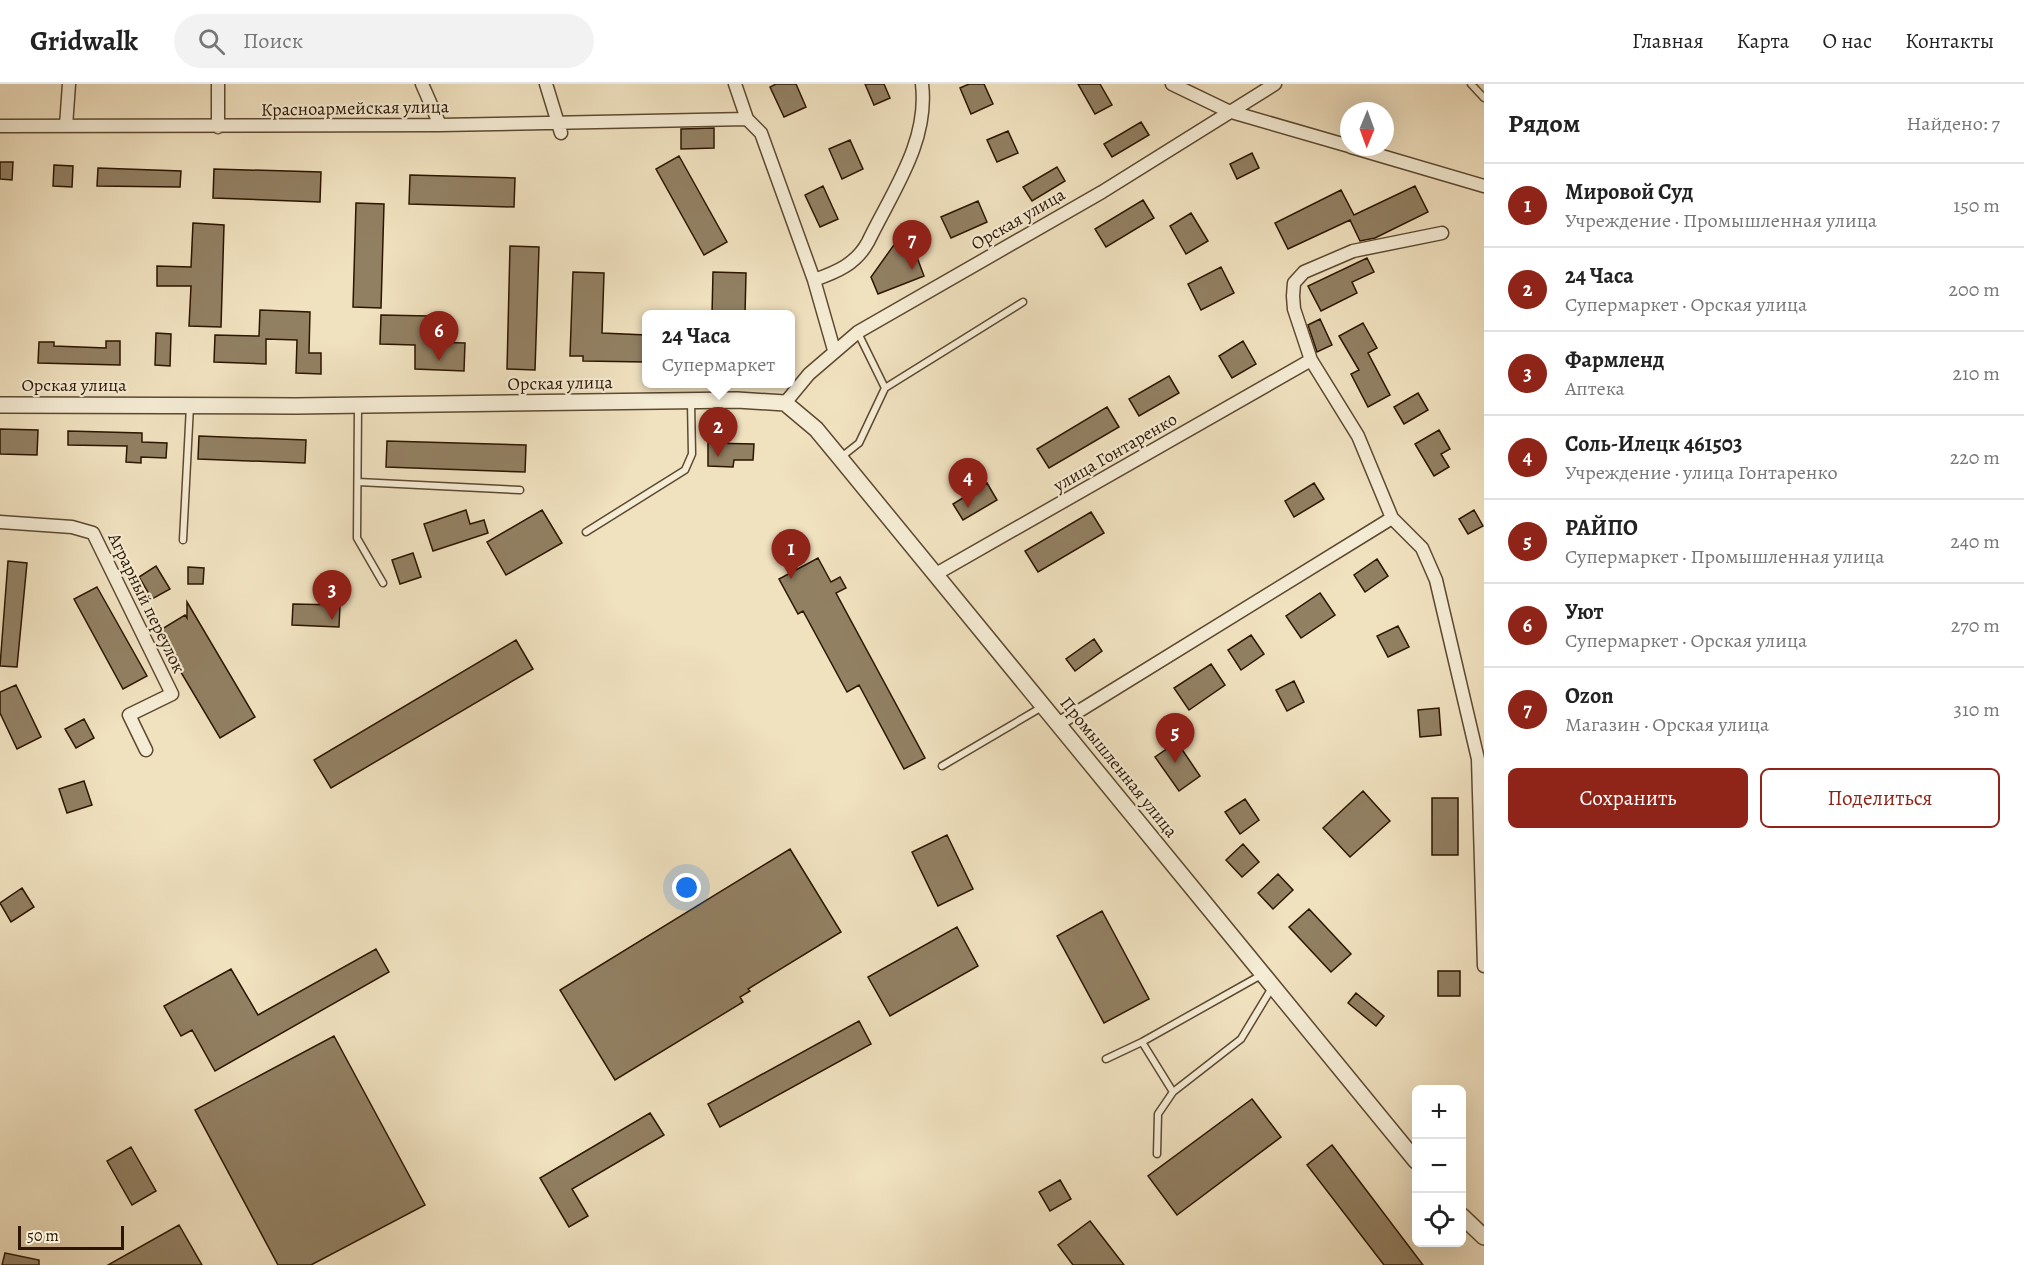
<!DOCTYPE html>
<html lang="ru">
<head>
<meta charset="utf-8">
<style>
	:root { --surface:#fff; --page:#f2f2f2; --text:#222; --muted:#767676; --line:#e0e0e0; --accent:#8f2418 }
	body { margin:0; font-family:Alegreya,serif; background:var(--page); color:var(--text) }
	.controls { position:absolute; right:18px; bottom:18px; display:grid; overflow:hidden; border-radius:9px; box-shadow:0 6px 24px #0002 }
	.controls button { width:54px; height:54px; display:grid; place-items:center; padding:0; border:0; border-bottom:2px solid var(--line); background:var(--surface); color:var(--text); font:30px sans-serif }
	.compass { position:absolute; left:1340px; top:18px; width:54px; height:54px; border-radius:50%; background:var(--surface); box-shadow:0 6px 24px #0002; rotate:181deg }
	.scale { position:absolute; left:18px; bottom:15px; width:106px; box-sizing:border-box; padding-left:6px; border:3px solid #2c1600; border-top:0; font-size:16px; line-height:21px; white-space:nowrap; color:#2c1600; -webkit-text-stroke:4px #f5ecd5; paint-order:stroke }
	.you { position:absolute; left:687px; top:804px; width:21px; height:21px; margin:-15px; border:4px solid #fff; border-radius:50%; background:#1a73e8; box-shadow:0 0 0 9px #1a73e833 }
	.badge { display:grid; place-items:center; width:39px; height:39px; border-radius:50%; background:var(--accent); color:#fff; font-size:20px; font-weight:700 }
	.pin { position:absolute; translate:-50% -50px; filter:drop-shadow(0 2px 3px #0008) }
	.pin::after { content:''; position:absolute; top:32px; width:21px; height:18px; background:inherit; clip-path:polygon(0 0,100% 0,50% 100%) }
	.popup { position:absolute; left:642px; top:226px; width:153px; height:78px; box-sizing:border-box; display:grid; place-content:center; border-radius:9px; background:var(--surface); filter:drop-shadow(0 2px 4px #0005); font-size:20px; white-space:nowrap; color:var(--muted) }
	.popup b { font-size:22px; color:var(--text) }
	.popup::after { content:''; position:absolute; left:50%; top:100%; margin-left:-12px; border:12px solid transparent; border-top-color:var(--surface) }
	.list { margin:0; padding:0; list-style:none }
	h2 { display:flex; justify-content:space-between; align-items:center; height:78px; margin:0; padding:0 24px; font-size:26px }
	h2 small { font-size:20px; font-weight:400; color:var(--muted) }
	.list li { display:grid; grid-template-columns:39px 1fr auto; gap:18px; align-items:center; box-sizing:border-box; height:84px; padding:0 24px; border-top:2px solid var(--line) }
	.list b { display:block; font-size:22px; white-space:nowrap }
	.list p { margin:0; font-size:20px; white-space:nowrap; color:var(--muted) }
	.list em { font-size:20px; font-style:normal; color:var(--muted) }
	.actions { display:flex; gap:12px; padding:18px 24px }
	.actions a { flex:1; padding:14px 0; border:2px solid var(--accent); border-radius:9px; text-align:center; font-size:21px; color:var(--accent) }
	.actions .main { background:var(--accent); color:#fff }
	.icon { flex:none; width:33px; height:33px; fill:none; stroke:currentColor; stroke-width:2; stroke-linecap:round; stroke-linejoin:round }
	.map { position:relative; flex:none; width:1484px; height:1181px; overflow:hidden }
	header { display:flex; align-items:center; gap:36px; box-sizing:border-box; height:84px; padding:0 30px; background:var(--surface); border-bottom:2px solid var(--line) }
	header strong { font-size:28px }
	nav { display:flex; gap:33px; margin-inline-start:auto; font-size:21px }
	.search { width:420px; height:54px; background:var(--page); display:flex; align-items:center; gap:15px; box-sizing:border-box; padding:0 21px; border-radius:33px; color:var(--muted); font-size:22px }
	main { display:flex }
	aside { flex:1; background:var(--surface) }
	.map>svg:first-child { display:block }
</style>
</head>
<body>
<header>
<strong>Gridwalk</strong>
<div class="search"><svg class="icon" aria-label="search" viewBox="0 0 24 24"><circle cx="10" cy="10" r="6"/><path d="M15 15l6 6"/></svg>Поиск</div>
<nav><a>Главная</a><a>Карта</a><a>О нас</a><a>Контакты</a></nav>
</header>
<main>
<div class="map">
<svg width="1484" height="1181" viewBox="0 0 1484 1181">
	<rect width="100%" height="100%" fill="#f0e1bf"/>
	<filter id="stains"><feTurbulence type="fractalNoise" baseFrequency=".00333" numOctaves="4"/><feColorMatrix values="0 0 0 0 .2 0 0 0 0 .09 0 0 0 0 .02 0 0 0 .5 -.17"/></filter>
	<radialGradient id="worn" r=".72"><stop offset=".6" stop-color="#630" stop-opacity="0"/><stop offset="1" stop-color="#630" stop-opacity=".3"/></radialGradient>
	<path fill="#928063" stroke="#2c1600" stroke-width="1.5" d="M 776,0 L 796,0 L 806,23 L 784,33 L 770,3 Z
		M 865,0 L 884,0 L 890,14 L 874,21 Z
		M 969,0 L 984,0 L 993,20 L 971,30 L 960,4 Z
		M 1078,0 L 1100,0 L 1112,21 L 1095,30 Z
		M 1141,38 L 1149,51 L 1112,73 L 1104,60 Z
		M 714,44 L 714,64 L 681,65 L 681,45 Z
		M 1008,47 L 1018,69 L 997,78 L 987,56 Z
		M 850,56 L 863,85 L 842,95 L 829,65 Z
		M 1252,69 L 1259,84 L 1237,95 L 1230,80 Z
		M 679,72 L 727,158 L 704,171 L 656,85 Z
		M 0,78 L 13,78 L 12,96 L 0,95 Z
		M 54,81 L 73,82 L 72,103 L 53,102 Z
		M 1057,83 L 1065,97 L 1032,117 L 1023,103 Z
		M 98,84 L 181,87 L 180,103 L 97,102 Z
		M 214,85 L 321,88 L 320,118 L 213,114 Z
		M 410,91 L 515,94 L 514,123 L 409,120 Z
		M 823,102 L 838,135 L 820,143 L 805,111 Z
		M 1415,102 L 1428,128 L 1375,154 L 1360,157 L 1350,136 L 1288,165 L 1275,139 L 1341,106 L 1354,131 Z
		M 1143,116 L 1154,134 L 1106,163 L 1095,145 Z
		M 978,117 L 987,138 L 951,154 L 941,133 Z
		M 356,119 L 384,120 L 381,224 L 353,223 Z
		M 1191,129 L 1208,157 L 1186,170 L 1170,142 Z
		M 193,139 L 224,141 L 221,243 L 189,242 L 191,202 L 157,202 L 157,182 L 191,183 Z
		M 906,144 L 924,192 L 878,210 L 871,193 Z
		M 510,162 L 539,163 L 535,286 L 507,285 Z
		M 1367,174 L 1374,188 L 1352,198 L 1357,209 L 1321,227 L 1308,202 Z
		M 1221,183 L 1234,209 L 1201,226 L 1188,200 Z
		M 573,188 L 604,189 L 602,249 L 646,251 L 646,278 L 583,277 L 583,272 L 570,272 Z
		M 713,188 L 746,189 L 745,231 L 712,231 Z
		M 260,226 L 310,228 L 309,269 L 321,269 L 321,290 L 296,289 L 297,256 L 266,255 L 266,280 L 214,278 L 215,251 L 259,252 Z
		M 381,231 L 429,232 L 429,258 L 465,259 L 464,287 L 415,285 L 415,261 L 380,260 Z
		M 1320,235 L 1332,261 L 1317,268 L 1308,241 Z
		M 1363,239 L 1377,264 L 1368,269 L 1390,311 L 1368,323 L 1351,290 L 1359,286 L 1339,252 Z
		M 156,249 L 171,250 L 170,282 L 155,281 Z
		M 106,257 L 120,257 L 120,281 L 38,279 L 39,258 L 54,258 L 54,262 L 106,264 Z
		M 1243,257 L 1256,280 L 1232,294 L 1219,272 Z
		M 1169,292 L 1179,309 L 1139,332 L 1129,315 Z
		M 1418,309 L 1428,326 L 1404,340 L 1394,323 Z
		M 1107,323 L 1119,343 L 1049,384 L 1037,365 Z
		M 0,345 L 38,346 L 37,371 L 0,370 Z
		M 1439,346 L 1450,365 L 1441,370 L 1449,383 L 1434,392 L 1415,360 Z
		M 68,347 L 142,349 L 142,358 L 167,359 L 166,374 L 141,373 L 141,379 L 126,378 L 127,362 L 68,361 Z
		M 199,352 L 306,356 L 305,379 L 198,375 Z
		M 387,357 L 526,361 L 525,388 L 386,383 Z
		M 708,359 L 754,360 L 753,376 L 734,376 L 733,383 L 708,382 Z
		M 987,399 L 997,416 L 963,436 L 953,420 Z
		M 1314,399 L 1324,415 L 1294,433 L 1285,417 Z
		M 466,426 L 470,440 L 484,436 L 488,449 L 433,467 L 424,440 Z
		M 542,426 L 562,459 L 506,491 L 487,458 Z
		M 1474,426 L 1483,442 L 1468,450 L 1459,435 Z
		M 1091,428 L 1104,449 L 1038,488 L 1025,467 Z
		M 413,469 L 421,493 L 400,500 L 392,476 Z
		M 818,474 L 831,498 L 840,493 L 846,504 L 836,509 L 925,674 L 904,685 L 859,601 L 847,608 L 803,527 L 798,530 L 779,495 Z
		M 1377,475 L 1388,492 L 1365,508 L 1354,491 Z
		M 8,477 L 27,479 L 17,583 L 0,582 Z
		M 156,482 L 170,505 L 152,515 L 139,493 Z
		M 188,483 L 204,484 L 203,500 L 188,500 Z
		M 97,503 L 147,592 L 123,605 L 74,515 Z
		M 1320,509 L 1335,531 L 1301,554 L 1286,532 Z
		M 187,518 L 255,633 L 220,654 L 157,548 L 185,531 L 187,534 Z
		M 293,520 L 340,521 L 339,543 L 292,541 Z
		M 1398,542 L 1409,563 L 1388,573 L 1377,552 Z
		M 1251,551 L 1264,570 L 1241,586 L 1228,566 Z
		M 1094,555 L 1102,567 L 1075,587 L 1066,575 Z
		M 516,556 L 533,585 L 331,704 L 314,676 Z
		M 1211,580 L 1225,601 L 1189,626 L 1174,604 Z
		M 1294,597 L 1304,618 L 1287,627 L 1276,606 Z
		M 16,601 L 41,653 L 17,665 L 0,629 L 0,608 Z
		M 1439,624 L 1441,651 L 1420,653 L 1418,626 Z
		M 84,635 L 94,654 L 76,664 L 65,645 Z
		M 1177,658 L 1200,692 L 1179,707 L 1155,673 Z
		M 84,697 L 92,721 L 67,729 L 59,705 Z
		M 1363,707 L 1390,737 L 1350,773 L 1323,744 Z
		M 1432,714 L 1458,714 L 1458,771 L 1432,771 Z
		M 1245,715 L 1259,736 L 1240,750 L 1225,728 Z
		M 947,751 L 973,805 L 938,822 L 912,768 Z
		M 1243,760 L 1259,778 L 1242,793 L 1226,776 Z
		M 790,765 L 841,848 L 748,905 L 750,907 L 740,913 L 743,918 L 615,996 L 560,906 Z
		M 1278,790 L 1293,806 L 1273,825 L 1258,809 Z
		M 22,804 L 34,823 L 11,838 L 0,819 Z
		M 1309,825 L 1351,870 L 1331,888 L 1289,843 Z
		M 1102,827 L 1149,915 L 1104,939 L 1057,852 Z
		M 957,843 L 978,882 L 890,932 L 868,893 Z
		M 376,865 L 389,888 L 215,987 L 192,946 L 181,952 L 164,922 L 231,885 L 258,931 Z
		M 1438,887 L 1460,887 L 1460,912 L 1438,912 Z
		M 1356,909 L 1384,932 L 1376,942 L 1348,919 Z
		M 859,937 L 871,960 L 720,1043 L 708,1020 Z
		M 334,952 L 425,1121 L 311,1181 L 278,1181 L 195,1026 Z
		M 1252,1015 L 1281,1053 L 1177,1131 L 1148,1092 Z
		M 650,1029 L 664,1051 L 572,1105 L 588,1132 L 569,1143 L 540,1094 Z
		M 1332,1061 L 1423,1181 L 1384,1181 L 1307,1081 Z
		M 131,1063 L 156,1107 L 132,1121 L 107,1077 Z
		M 1060,1096 L 1071,1115 L 1050,1127 L 1039,1108 Z
		M 1090,1137 L 1124,1181 L 1073,1181 L 1058,1161 Z
		M 179,1141 L 202,1181 L 108,1181 Z
		M 5,1169 L 39,1176 L 39,1181 L 2,1181 Z"/>
	<g fill="none" stroke-linecap="round" stroke-linejoin="round">
		<g stroke="#5d4930" stroke-width="9">
			<path id="service" d="M 1471,0 L 1484,14
				M 858,249 L 885,304
				M 358,322 L 357,454 L 383,499
				M 840,374 L 859,359 L 885,304 L 1023,218
				M 358,398 L 520,406
				M 586,448 L 685,386 L 692,370 L 691,318
				M 183,456 L 190,322
				M 942,682 L 1042,623
				M 1142,958 L 1173,1008 L 1241,955 L 1273,902
				M 1106,975 L 1142,958 L 1263,890
				M 1157,1070 L 1158,1030 L 1173,1008"/>
		</g>
		<g stroke="#5d4930" stroke-width="15">
			<path id="minor" d="M 218,0 L 218,43
				M 422,0 L 440,41
				M 546,0 L 561,49
				M 735,0 L 747,35 L 761,49 L 814,196 L 834,266
				M 1172,0 L 1228,27 L 1349,62
				M 0,42 L 440,41 L 747,35
				M 66,42 L 69,0
				M 1351,63 L 1484,102
				M 1442,149 L 1353,167 L 1304,188 L 1294,199 L 1293,212 L 1294,225 L 1311,276 L 1358,352 L 1392,434 L 1422,464 L 1436,496 L 1478,675 L 1484,882
				M 814,196 C 837,188 856,180 868,158 C 892,108 929,58 922,0
				M 785,319 L 809,290 L 858,248 L 1102,108 L 1275,0
				M 0,438 L 72,443 L 93,449 L 172,610 L 129,631 L 146,666
				M 936,490 L 1311,276
				M 1058,640 L 1392,434"/>
		</g>
		<g stroke="#5d4930" stroke-width="18">
			<path id="tertiary" d="M 0,321 L 296,322 L 737,316 L 785,319 L 816,345 L 840,374 L 1416,1077
				M 1462,1132 L 1484,1153"/>
		</g>
		<use href="#service" stroke="#f5ecd5" stroke-width="6"/>
		<use href="#minor" stroke="#f5ecd5" stroke-width="12"/>
		<use href="#tertiary" stroke="#f5ecd5" stroke-width="15"/>
	</g>
	<g text-anchor="middle" dominant-baseline="central" stroke-width="4.5" stroke-linejoin="round" paint-order="stroke">
		<g font-size="18" fill="#2c1600" stroke="#f5ecd5">
			<text transform="translate(355 24) rotate(-1)">Красноармейская улица</text>
			<text transform="translate(1018 135) rotate(-30)">Орская улица</text>
			<text transform="translate(560 299) rotate(-1)">Орская улица</text>
			<text x="74" y="301">Орская улица</text>
			<text transform="translate(1115 368) rotate(-30)">улица Гонтаренко</text>
			<text transform="translate(147 519) rotate(64)">Аграрный переулок</text>
			<text transform="translate(1119 683) rotate(51)">Промышленная улица</text>
		</g>
	</g>
	<rect width="100%" height="100%" filter="url(#stains)"/>
	<rect width="100%" height="100%" fill="url(#worn)"/>
</svg>
<div class="controls">
<button>+</button>
<button>−</button>
<button><svg class="icon" aria-label="locate" viewBox="0 0 24 24"><circle cx="12" cy="12" r="6"/><path d="M12 2v4M12 18v4M2 12h4M18 12h4"/></svg></button>
</div>
<svg class="compass" viewBox="-18 -18 36 36"><path d="M0-13l5 13h-10z" fill="#e53935"/><path d="M0 13l5-13h-10z" fill="#767676"/></svg>
<div class="scale">50 m</div>
<div class="you"></div>
<div class="pin badge" style="left:791px;top:495px">1</div>
<div class="pin badge" style="left:718px;top:373px">2</div>
<div class="popup"><b>24 Часа</b>Супермаркет</div>
<div class="pin badge" style="left:332px;top:536px">3</div>
<div class="pin badge" style="left:968px;top:424px">4</div>
<div class="pin badge" style="left:1175px;top:679px">5</div>
<div class="pin badge" style="left:439px;top:277px">6</div>
<div class="pin badge" style="left:912px;top:186px">7</div>
</div>
<aside>
<h2>Рядом<small>Найдено: 7</small></h2>
<ul class="list">
<li><span class="badge">1</span><div><b>Мировой Суд</b><p>Учреждение · Промышленная улица</p></div><em>150 m</em></li>
<li><span class="badge">2</span><div><b>24 Часа</b><p>Супермаркет · Орская улица</p></div><em>200 m</em></li>
<li><span class="badge">3</span><div><b>Фармленд</b><p>Аптека</p></div><em>210 m</em></li>
<li><span class="badge">4</span><div><b>Соль-Илецк 461503</b><p>Учреждение · улица Гонтаренко</p></div><em>220 m</em></li>
<li><span class="badge">5</span><div><b>РАЙПО</b><p>Супермаркет · Промышленная улица</p></div><em>240 m</em></li>
<li><span class="badge">6</span><div><b>Уют</b><p>Супермаркет · Орская улица</p></div><em>270 m</em></li>
<li><span class="badge">7</span><div><b>Ozon</b><p>Магазин · Орская улица</p></div><em>310 m</em></li>
</ul>
<div class="actions"><a class="main">Сохранить</a><a>Поделиться</a></div>
</aside>
</main>
</body>
</html>
